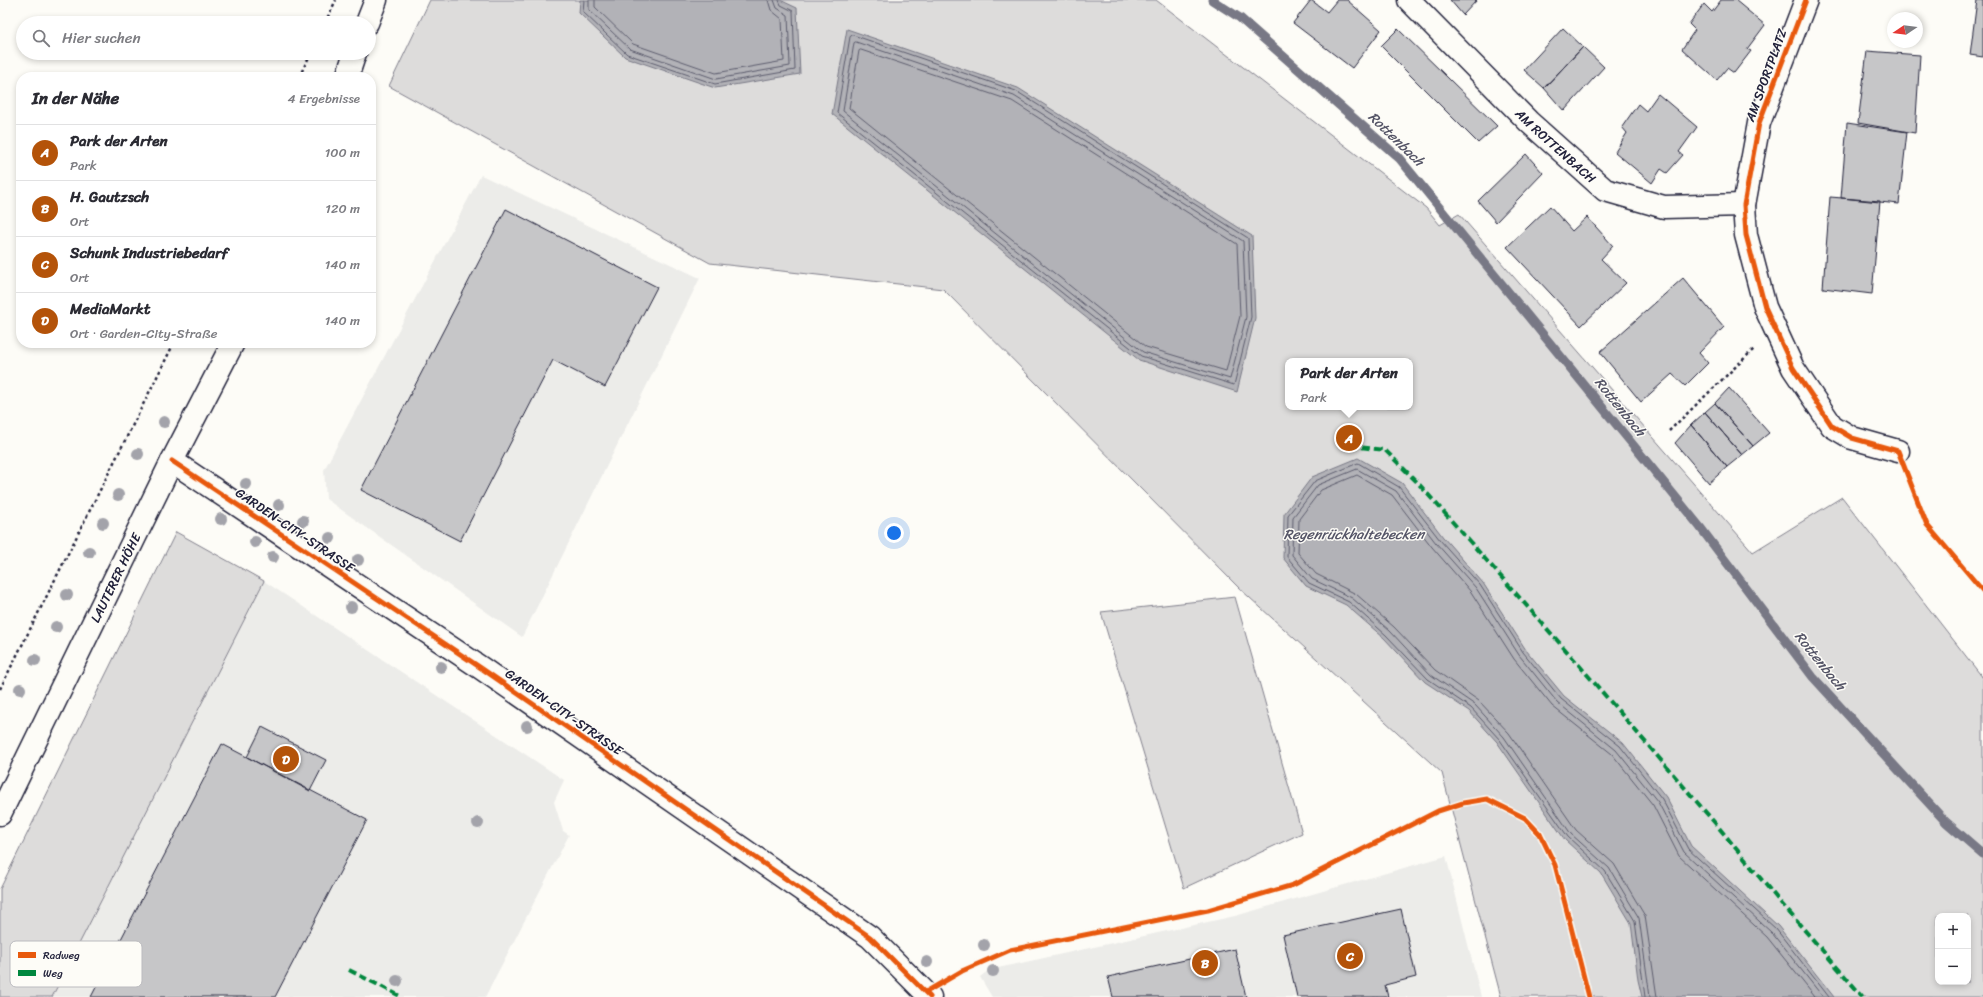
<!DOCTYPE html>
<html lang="de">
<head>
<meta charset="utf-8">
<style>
	:root { --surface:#fff; --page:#f7f7f7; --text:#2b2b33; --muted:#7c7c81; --line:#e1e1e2; --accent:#b45309 }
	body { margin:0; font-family:Sriracha,sans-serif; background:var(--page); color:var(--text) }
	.controls { position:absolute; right:12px; bottom:12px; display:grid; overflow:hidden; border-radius:8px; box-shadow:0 2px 6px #0003 }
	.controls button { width:36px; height:36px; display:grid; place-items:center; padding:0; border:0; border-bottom:1px solid var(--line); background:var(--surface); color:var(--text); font:20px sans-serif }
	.compass { position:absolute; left:1887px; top:12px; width:36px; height:36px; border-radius:50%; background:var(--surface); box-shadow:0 2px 6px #0003; rotate:257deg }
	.you { position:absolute; left:894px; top:533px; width:14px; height:14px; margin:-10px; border:3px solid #fff; border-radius:50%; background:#1a73e8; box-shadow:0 0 0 6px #1a73e833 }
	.badge { display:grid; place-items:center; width:26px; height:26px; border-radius:50%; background:var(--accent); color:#fff; font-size:13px; font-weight:700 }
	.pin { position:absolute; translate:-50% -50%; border:2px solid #fff; box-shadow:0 1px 4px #0006 }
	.popup { position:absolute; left:1285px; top:358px; width:128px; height:52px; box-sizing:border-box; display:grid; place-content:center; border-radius:8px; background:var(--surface); filter:drop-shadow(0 1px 3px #0005); font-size:13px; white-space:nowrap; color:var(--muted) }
	.popup b { font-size:15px; color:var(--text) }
	.popup::after { content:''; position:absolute; left:50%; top:100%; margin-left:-8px; border:8px solid transparent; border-top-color:var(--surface) }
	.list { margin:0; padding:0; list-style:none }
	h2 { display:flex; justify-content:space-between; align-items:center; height:52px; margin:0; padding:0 16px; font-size:17px }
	h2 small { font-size:13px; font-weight:400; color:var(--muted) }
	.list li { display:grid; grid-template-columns:26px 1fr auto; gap:12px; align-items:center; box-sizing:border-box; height:56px; padding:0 16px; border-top:1px solid var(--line) }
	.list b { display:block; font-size:15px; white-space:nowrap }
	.list p { margin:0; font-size:13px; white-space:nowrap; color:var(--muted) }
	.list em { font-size:13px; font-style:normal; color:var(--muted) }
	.icon { flex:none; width:22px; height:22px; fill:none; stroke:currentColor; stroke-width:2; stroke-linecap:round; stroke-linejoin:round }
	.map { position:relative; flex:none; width:1983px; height:997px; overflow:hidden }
	.search { position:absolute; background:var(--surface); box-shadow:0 2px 6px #0003; left:16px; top:16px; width:360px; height:44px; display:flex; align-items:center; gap:10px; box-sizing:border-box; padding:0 14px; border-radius:22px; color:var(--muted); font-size:15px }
	.panel { position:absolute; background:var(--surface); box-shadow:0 2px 6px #0003; left:16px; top:72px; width:360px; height:276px; border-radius:16px }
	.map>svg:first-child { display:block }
</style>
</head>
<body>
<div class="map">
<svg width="1983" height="997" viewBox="0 0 1983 997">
	<rect width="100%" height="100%" fill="#fdfcf7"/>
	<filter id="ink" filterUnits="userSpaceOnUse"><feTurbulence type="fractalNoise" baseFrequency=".025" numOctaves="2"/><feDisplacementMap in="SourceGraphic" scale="8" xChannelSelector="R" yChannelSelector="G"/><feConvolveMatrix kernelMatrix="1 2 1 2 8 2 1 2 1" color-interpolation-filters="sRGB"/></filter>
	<g filter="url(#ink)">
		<path fill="#ecece9" d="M 481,175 L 700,278 L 522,637 L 326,499 L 324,470 Z
			M 264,581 L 564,780 L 554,802 L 563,831 L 569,835 L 485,997 L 52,997 Z
			M 1446,856 L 1481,997 L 992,997 L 980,977 L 989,970 L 1235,916 Z"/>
		<path fill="#dddcdb" stroke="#807f8b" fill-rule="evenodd" d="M 430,0 L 1156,0 L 1426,208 L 1440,225 L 1459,214 L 1753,552 L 1842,497 L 1983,678 L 1983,997 L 1501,997 L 1442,773 L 1238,587 L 943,289 L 710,263 L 389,86 ZM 1288,361 L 1410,361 L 1410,407 L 1288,407 ZM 1938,916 L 1968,916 L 1968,982 L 1938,982 Z
			M 176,532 L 264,581 L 52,997 L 0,997 L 0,889 Z
			M 1235,597 L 1302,833 L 1184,888 L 1101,612 Z"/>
		<path fill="#b2b2b7" stroke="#787885" d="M 580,0 L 780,0 L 797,8 L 800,74 L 715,88 L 625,57 L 579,13 Z
			M 847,29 L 1018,88 L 1252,236 L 1255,318 L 1237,392 L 1139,360 L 832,114 Z
			M 1358,458 L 1402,483 L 1443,537 L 1483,583 L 1526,650 L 1564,696 L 1623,743 L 1666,797 L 1691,846 L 1778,926 L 1834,997 L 1642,997 L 1638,980 L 1631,923 L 1601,873 L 1565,840 L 1497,742 L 1469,711 L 1425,682 L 1384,638 L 1346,605 L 1306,586 L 1283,558 L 1284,514 L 1312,477 Z"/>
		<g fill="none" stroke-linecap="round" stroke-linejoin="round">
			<path stroke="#5c5c6d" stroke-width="1" d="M 584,0 L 583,12 L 627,54 L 715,84 L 795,70 L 793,11 L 781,5 L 779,0
				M 589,0 L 589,10 L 630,49 L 716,79 L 790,66 L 788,15 L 777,8 L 774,0
				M 595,0 L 595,7 L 633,44 L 716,73 L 784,61 L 782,19 L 771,10 L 768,0
				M 853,35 L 1016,91 L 1248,238 L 1251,317 L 1234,385 L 1141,356 L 837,113 L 850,37 Z
				M 856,42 L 1014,96 L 1243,241 L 1246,317 L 1230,379 L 1143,352 L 843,111 L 854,43 Z
				M 861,50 L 1012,101 L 1237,244 L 1240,316 L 1226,371 L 1146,347 L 849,108 L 859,51 Z
				M 1645,997 L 1635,921 L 1605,871 L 1568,837 L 1500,740 L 1471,708 L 1428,679 L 1386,635 L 1349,602 L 1309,583 L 1287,557 L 1288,515 L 1315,481 L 1358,463 L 1399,487 L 1440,540 L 1480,585 L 1523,652 L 1561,699 L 1620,746 L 1662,799 L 1688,849 L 1776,929 L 1829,997
				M 1650,997 L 1639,918 L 1609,868 L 1571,834 L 1504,737 L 1475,705 L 1431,675 L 1390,631 L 1352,598 L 1312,579 L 1292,555 L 1293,517 L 1318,485 L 1357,469 L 1396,491 L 1436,543 L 1476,588 L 1519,655 L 1557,702 L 1616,750 L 1658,802 L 1684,852 L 1772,933 L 1823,997
				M 1657,997 L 1645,916 L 1614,864 L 1576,830 L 1509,733 L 1479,701 L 1435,670 L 1394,627 L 1356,594 L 1316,574 L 1298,553 L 1299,519 L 1321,490 L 1357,475 L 1392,495 L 1432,547 L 1471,592 L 1514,659 L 1552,706 L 1612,754 L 1653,805 L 1679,856 L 1767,937 L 1815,997"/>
			<path stroke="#787885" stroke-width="9" d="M 1212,0 L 1240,18 L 1399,158 L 1700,527 L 1813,677 L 1946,822 L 1983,854"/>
		</g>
		<path fill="#c6c6c8" stroke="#22223b" d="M 1311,0 L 1327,12 L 1337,0 L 1347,0 L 1381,30 L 1352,68 L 1293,23 Z
			M 1450,0 L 1477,0 L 1463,15 Z
			M 1721,0 L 1735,0 L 1765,25 L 1747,49 L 1751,51 L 1734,73 L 1727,68 L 1717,80 L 1682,49 L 1695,30 L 1689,24 L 1704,4 L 1712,12 Z
			M 1977,0 L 1983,0 L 1983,57 L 1970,55 Z
			M 1563,28 L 1583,47 L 1544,88 L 1524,70 Z
			M 1398,29 L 1497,126 L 1478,143 L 1381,46 Z
			M 1583,47 L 1604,67 L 1564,111 L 1544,88 Z
			M 1867,51 L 1920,55 L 1915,133 L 1858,123 Z
			M 1658,94 L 1697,127 L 1679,152 L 1683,155 L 1667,173 L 1661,169 L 1652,183 L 1615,152 L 1627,133 L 1622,127 L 1638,104 L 1646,111 Z
			M 1847,123 L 1907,132 L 1899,204 L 1841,198 Z
			M 1526,154 L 1543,173 L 1496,222 L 1478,201 Z
			M 1830,197 L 1880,201 L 1872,294 L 1823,288 Z
			M 1550,206 L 1572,231 L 1587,217 L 1613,246 L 1601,259 L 1626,283 L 1581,326 L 1507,247 Z
			M 506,209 L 657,287 L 605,387 L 553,360 L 460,541 L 361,490 Z
			M 1683,278 L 1724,327 L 1699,353 L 1708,363 L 1685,386 L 1672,374 L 1641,402 L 1600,352 Z
			M 1729,388 L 1769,433 L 1753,446 L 1715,403 Z
			M 1715,403 L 1753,446 L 1742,455 L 1705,412 Z
			M 1705,412 L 1742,455 L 1727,467 L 1691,425 Z
			M 1691,425 L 1727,467 L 1709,483 L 1675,443 Z
			M 262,727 L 326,760 L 310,791 L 247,757 Z
			M 222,744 L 367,820 L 275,997 L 91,997 Z
			M 1401,909 L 1416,977 L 1385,985 L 1388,997 L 1297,997 L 1283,935 Z
			M 1235,949 L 1246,997 L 1113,997 L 1108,977 Z"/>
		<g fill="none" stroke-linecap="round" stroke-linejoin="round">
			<g stroke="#22223b" stroke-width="25">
				<g id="minor">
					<path id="s1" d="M 1409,0 L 1529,122 L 1605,190 L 1664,207 L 1744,205"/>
					<path d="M 1806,0 L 1759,123 L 1744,205 L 1746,235 L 1765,307 L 1793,368 L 1832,426 L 1852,438 L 1898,451"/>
					<path d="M 367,23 L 376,0"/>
					<path d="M 347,77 L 355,53"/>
					<path d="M 172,461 L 481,668 L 870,937 L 930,997"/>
					<path id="s2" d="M 0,814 L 172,461 L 233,343"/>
				</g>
			</g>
			<path stroke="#22223b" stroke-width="2.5" stroke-dasharray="3 3" stroke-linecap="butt" d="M 325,23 L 336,0
				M 299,77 L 311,53
				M 1669,431 L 1755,348
				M 0,689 L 174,343"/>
			<use href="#minor" stroke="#fdfcf7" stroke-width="22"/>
			<path stroke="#00873e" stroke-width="4" stroke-dasharray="8 4" stroke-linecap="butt" d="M 1350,446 L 1385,450 L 1418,483 L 1572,657 L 1715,823 L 1780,902 L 1863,997
				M 349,970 L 402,997"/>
			<g stroke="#fdfcf7" stroke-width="8">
				<path id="cycleway" d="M 1806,0 L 1759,123 L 1744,205 L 1746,235 L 1765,307 L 1793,368 L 1832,426 L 1852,438 L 1898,451 L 1927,525 L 1983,591
					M 172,461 L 481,668 L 870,937 L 930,997
					M 926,992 L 962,971 L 1010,950 L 1208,910 L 1293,885 L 1438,811 L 1463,803 L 1487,799 L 1525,818 L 1540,834 L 1555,865 L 1589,997"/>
			</g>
			<use href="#cycleway" stroke="#e8590c" stroke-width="5"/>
		</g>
		<g fill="#a3a3aa">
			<circle cx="164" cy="422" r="6"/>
			<circle cx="138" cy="454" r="6"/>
			<circle cx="246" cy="484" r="6"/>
			<circle cx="118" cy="495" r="6"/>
			<circle cx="279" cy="505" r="6"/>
			<circle cx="221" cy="519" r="6"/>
			<circle cx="303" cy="521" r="6"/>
			<circle cx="103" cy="523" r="6"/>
			<circle cx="330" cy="538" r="6"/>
			<circle cx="255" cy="542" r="6"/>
			<circle cx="89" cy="552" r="6"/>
			<circle cx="273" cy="557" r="6"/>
			<circle cx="358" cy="560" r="6"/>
			<circle cx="67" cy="595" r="6"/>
			<circle cx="351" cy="607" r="6"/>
			<circle cx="56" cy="627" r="6"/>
			<circle cx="35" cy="660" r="6"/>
			<circle cx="441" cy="667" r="6"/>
			<circle cx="20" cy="689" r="6"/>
			<circle cx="527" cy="726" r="6"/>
			<circle cx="478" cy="823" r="6"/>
			<circle cx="984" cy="945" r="6"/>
			<circle cx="927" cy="962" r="6"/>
			<circle cx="993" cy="971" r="6"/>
			<circle cx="397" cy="981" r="6"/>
		</g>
	</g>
	<g text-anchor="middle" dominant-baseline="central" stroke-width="3" stroke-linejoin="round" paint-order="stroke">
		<g font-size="13" fill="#22223b" stroke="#fdfcf7">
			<text transform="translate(1766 75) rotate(-70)">AM SPORTPLATZ</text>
			<text stroke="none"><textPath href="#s1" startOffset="207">AM ROTTENBACH</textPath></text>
			<text transform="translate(295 530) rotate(34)">GARDEN-CITY-STRASSE</text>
			<text stroke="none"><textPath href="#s2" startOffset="263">LAUTERER HÖHE</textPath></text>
			<text transform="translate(564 712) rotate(35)">GARDEN-CITY-STRASSE</text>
		</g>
		<g font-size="14" font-style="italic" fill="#545466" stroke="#fdfcf7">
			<text transform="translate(1396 139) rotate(44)">Rottenbach</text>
			<text transform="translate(1620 407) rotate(51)">Rottenbach</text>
			<text x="1354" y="534">Regenrückhaltebecken</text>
			<text transform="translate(1820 661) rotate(51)">Rottenbach</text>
		</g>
	</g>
	<rect x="10" y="941" width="132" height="46" rx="6" fill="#fdfcf7" stroke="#bbbbbf" stroke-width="1"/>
	<rect x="18" y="952" width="18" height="6" fill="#e8590c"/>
	<rect x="18" y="970" width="18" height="6" fill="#00873e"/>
	<g font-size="11" fill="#22223b">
		<text x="43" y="959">Radweg</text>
		<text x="43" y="977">Weg</text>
	</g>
</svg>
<div class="controls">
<button>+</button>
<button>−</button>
</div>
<svg class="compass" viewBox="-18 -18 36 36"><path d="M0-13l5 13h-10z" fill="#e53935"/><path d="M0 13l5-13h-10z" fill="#7c7c81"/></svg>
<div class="you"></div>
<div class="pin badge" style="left:1349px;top:438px">A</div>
<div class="popup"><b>Park der Arten</b>Park</div>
<div class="pin badge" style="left:1205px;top:963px">B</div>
<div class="pin badge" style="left:1350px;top:956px">C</div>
<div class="pin badge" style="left:286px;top:759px">D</div>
<div class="search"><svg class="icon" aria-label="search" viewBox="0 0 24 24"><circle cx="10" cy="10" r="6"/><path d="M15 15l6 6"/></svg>Hier suchen</div>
<section class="panel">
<h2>In der Nähe<small>4 Ergebnisse</small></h2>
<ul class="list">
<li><span class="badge">A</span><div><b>Park der Arten</b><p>Park</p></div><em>100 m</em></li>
<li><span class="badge">B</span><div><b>H. Gautzsch</b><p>Ort</p></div><em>120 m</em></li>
<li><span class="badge">C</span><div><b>Schunk Industriebedarf</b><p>Ort</p></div><em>140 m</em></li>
<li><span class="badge">D</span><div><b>MediaMarkt</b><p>Ort · Garden-City-Straße</p></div><em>140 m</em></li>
</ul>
</section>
</div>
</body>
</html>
